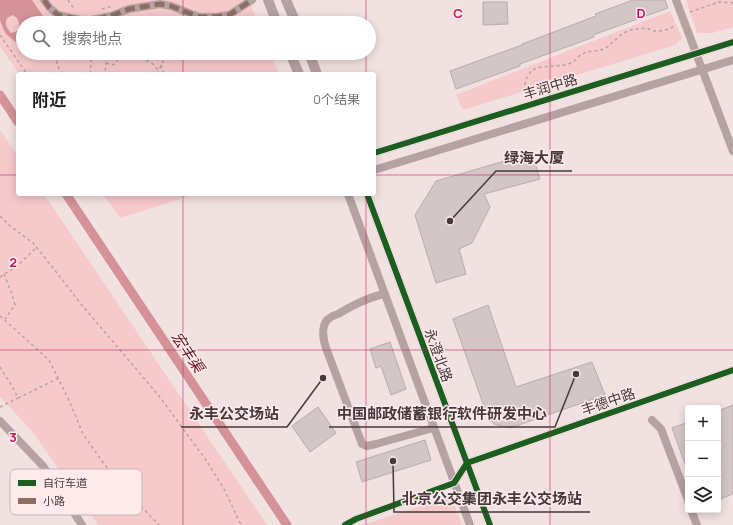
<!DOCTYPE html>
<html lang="zh">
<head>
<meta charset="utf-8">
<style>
	:root { --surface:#fff; --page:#f2f2f2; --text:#222; --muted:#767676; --line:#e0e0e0 }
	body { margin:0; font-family:Manrope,"Noto Sans SC",sans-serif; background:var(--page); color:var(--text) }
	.controls { position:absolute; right:12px; bottom:12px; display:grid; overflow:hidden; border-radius:4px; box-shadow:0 2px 10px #0003 }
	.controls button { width:36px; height:36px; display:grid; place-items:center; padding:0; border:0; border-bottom:1px solid var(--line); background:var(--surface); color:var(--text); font:20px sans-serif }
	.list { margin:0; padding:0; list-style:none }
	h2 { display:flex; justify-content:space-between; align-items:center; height:52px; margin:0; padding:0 16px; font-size:17px }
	h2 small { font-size:13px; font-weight:400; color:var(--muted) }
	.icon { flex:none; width:22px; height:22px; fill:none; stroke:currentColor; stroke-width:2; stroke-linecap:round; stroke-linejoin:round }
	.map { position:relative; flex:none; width:733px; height:525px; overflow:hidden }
	.search { position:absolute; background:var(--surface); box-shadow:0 2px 10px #0003; left:16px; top:16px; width:360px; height:44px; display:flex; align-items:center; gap:10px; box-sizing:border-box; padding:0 14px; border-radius:22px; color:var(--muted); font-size:15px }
	.panel { position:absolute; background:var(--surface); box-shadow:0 2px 10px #0003; left:16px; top:72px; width:360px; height:124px; border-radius:4px }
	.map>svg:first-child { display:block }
</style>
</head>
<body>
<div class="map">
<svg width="733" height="525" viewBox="0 0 733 525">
	<rect width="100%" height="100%" fill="#f2e1e1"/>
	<path fill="#f6c9cb" d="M 0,0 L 249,0 L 258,23 L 23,23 L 23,53 L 270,53 L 279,74 L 19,74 L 0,46 Z
		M 686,0 L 733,0 L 733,27 L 712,33 L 697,33 Z
		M 670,11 L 682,38 L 675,45 L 463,110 L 456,95 Z
		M 0,130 L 18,156 L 18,194 L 44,194 L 267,525 L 98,525 L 32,431 L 0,397 Z
		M 103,194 L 196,194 L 120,218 Z
		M 446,498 L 453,501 L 462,525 L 363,525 Z"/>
	<path fill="#d59298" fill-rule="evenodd" d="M 0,0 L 32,0 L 43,16 L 44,23 L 23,23 L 23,48 L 6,34 L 2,26 L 0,20 ZM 13,15 L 17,18 L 19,23 L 18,30 L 15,32 L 11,33 C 7,28 4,24 7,18 Z"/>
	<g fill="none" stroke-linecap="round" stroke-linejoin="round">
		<path stroke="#d59298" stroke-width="9" d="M 0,95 L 18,122
			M 66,194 L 287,525"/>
	</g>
	<path fill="#d3c6c6" stroke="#b9acac" d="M 633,0 L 665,0 L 668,8 L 593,35 L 594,37 L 520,64 L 520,66 L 456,89 L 450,71 L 522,45 L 522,44 L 596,16 L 595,14 Z
		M 483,2 L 507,2 L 508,24 L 483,25 Z
		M 532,153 L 540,179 L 484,194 L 490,207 L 472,243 L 459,249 L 466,274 L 436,283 L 415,215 L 436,181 Z
		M 488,305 L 516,387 L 592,362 L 605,395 L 510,428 L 494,424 L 487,415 L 453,319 Z
		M 390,342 L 406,389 L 391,395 L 381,366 L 376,368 L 370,349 Z
		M 733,405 L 733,494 L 718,500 L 718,411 Z
		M 318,407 L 336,433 L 310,452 L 292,426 Z
		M 688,422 L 688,468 L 687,469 L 672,428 Z
		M 425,440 L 431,460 L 362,482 L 356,462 Z"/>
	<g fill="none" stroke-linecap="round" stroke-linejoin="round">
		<path stroke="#b4a4a5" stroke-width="1.5" stroke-dasharray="3 3" stroke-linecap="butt" d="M 68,0 L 75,10
			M 102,9 L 112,6
			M 690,12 L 719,2 L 733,3
			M 0,35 L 27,74
			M 92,53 C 107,54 108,61 104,74
			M 137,53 C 141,58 145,61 151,62 L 158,70
			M 106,63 C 117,67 118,63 117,53
			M 161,65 L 164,74
			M 63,74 C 59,69 51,58 63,56 C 66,55 70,57 73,56 C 76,56 79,54 82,53
			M 90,74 C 91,65 92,62 90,53
			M 157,74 L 167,53
			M 525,91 L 525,84 L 527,77 L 532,70 L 541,67 L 566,65 L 573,62 L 579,56 L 586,52 L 601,50 L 607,47 L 622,34 L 630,30 L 646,28 L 654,31 L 660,31 L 669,29 L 676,25
			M 0,216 L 9,225 L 33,243 L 46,259 L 81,304 L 159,396 L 206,460 L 224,489 L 241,525
			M 4,274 L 12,294 L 15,305 L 5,319
			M 0,277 L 17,266 L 36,248
			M 0,316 L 49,360 L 68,398 L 83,434 L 104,464 L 150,516 L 159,525
			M 0,367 L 12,386 L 18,398 L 59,378
			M 0,407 L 18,398"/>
		<path stroke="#b6a2a3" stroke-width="8" d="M 44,0 L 49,7 L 58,15 L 86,21 L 111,16 L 129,9 L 160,4 L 171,6 L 199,17 L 215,17 L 229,15 L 252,0
			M 676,0 L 733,151
			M 374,153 L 733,42
			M 374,170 L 733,60
			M 348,194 L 470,525
			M 367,194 L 490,525
			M 385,294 C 368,297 353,305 338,314 C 335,315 330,317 327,320 C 321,328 323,339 326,348 L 362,444 L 367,446 L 376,444 L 433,428
			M 652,420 L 661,429 L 688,500
			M 0,421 L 43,466 L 82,525
			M 691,510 L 697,525
			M 345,525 L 356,519 L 454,483 L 467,463 L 733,370"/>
		<path stroke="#b7a0a3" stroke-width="10" d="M 268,0 L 277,23
			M 286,0 L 296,23
			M 290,53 L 299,74
			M 309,53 L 317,74"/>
		<path stroke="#8d6e63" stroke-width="5" stroke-dasharray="10 5" stroke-linecap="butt" d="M 44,0 L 49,7 L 58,15 L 86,21 L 111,16 L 129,9 L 160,4 L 171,6 L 199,17 L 215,17 L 229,15 L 252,0"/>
		<g stroke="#feeaeb" stroke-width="8">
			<path id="cycleway" d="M 374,153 L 733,42
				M 367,194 L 490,525
				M 345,525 L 356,519 L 454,483 L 467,463 L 733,370"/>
		</g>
		<use href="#cycleway" stroke="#1b5e20" stroke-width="6"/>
	</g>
	<path fill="none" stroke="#c2185b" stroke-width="1" stroke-opacity="0.55" d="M 183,0 L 183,23M 366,0 L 366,23M 550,0 L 550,525M 183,53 L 183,74M 366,53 L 366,74M 0,175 L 18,175M 374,175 L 733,175M 183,194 L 183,525M 366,194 L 366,525M 0,350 L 733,350"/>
	<g text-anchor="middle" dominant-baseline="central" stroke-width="3" stroke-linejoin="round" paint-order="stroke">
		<g font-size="14" fill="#46393a" stroke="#feeaeb">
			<text transform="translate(550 86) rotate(-17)">丰润中路</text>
			<text transform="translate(439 355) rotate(70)">永澄北路</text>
			<text transform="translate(608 401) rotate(-19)">丰德中路</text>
		</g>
		<g font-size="15" font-style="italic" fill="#641223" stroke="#feeaeb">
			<text transform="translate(188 352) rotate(56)">宏丰渠</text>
		</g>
	</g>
	<rect x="10" y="469" width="132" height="46" rx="6" fill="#feeaeb" stroke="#c7b5b6" stroke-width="1"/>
	<rect x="18" y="480" width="18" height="6" fill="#1b5e20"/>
	<rect x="18" y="498" width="18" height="6" fill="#8d6e63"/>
	<g font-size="11" fill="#46393a">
		<text x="43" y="487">自行车道</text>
		<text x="43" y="505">小路</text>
	</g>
	<g font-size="13" text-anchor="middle" font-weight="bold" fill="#c2185b" stroke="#feeaeb" stroke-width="3" stroke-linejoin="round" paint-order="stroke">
		<text x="458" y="18">C</text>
		<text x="641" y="18">D</text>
		<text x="13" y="267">2</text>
		<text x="13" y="442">3</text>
	</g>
	<path fill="none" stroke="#46393a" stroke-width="1.5" d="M450 221L496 171H572M576 374L555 427H329M323 378L287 427H181M393 461L394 512H590"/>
	<g fill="#46393a" stroke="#feeaeb" stroke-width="1.5">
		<circle cx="450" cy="221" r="4"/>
		<circle cx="576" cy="374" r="4"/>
		<circle cx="323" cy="378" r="4"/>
		<circle cx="393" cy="461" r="4"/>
	</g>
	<g font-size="15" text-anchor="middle" font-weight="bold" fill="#46393a" stroke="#feeaeb" stroke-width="3" stroke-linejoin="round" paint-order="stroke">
		<text x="534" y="163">绿海大厦</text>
		<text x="442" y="419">中国邮政储蓄银行软件研发中心</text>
		<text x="234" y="419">永丰公交场站</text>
		<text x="492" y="504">北京公交集团永丰公交场站</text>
	</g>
</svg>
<div class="controls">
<button>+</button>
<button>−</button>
<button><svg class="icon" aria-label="layers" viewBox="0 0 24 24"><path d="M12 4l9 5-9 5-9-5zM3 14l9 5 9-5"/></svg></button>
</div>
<div class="search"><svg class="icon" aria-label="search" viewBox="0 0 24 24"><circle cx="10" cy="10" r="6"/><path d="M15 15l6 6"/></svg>搜索地点</div>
<section class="panel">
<h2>附近<small>0个结果</small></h2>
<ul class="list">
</ul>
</section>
</div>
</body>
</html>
